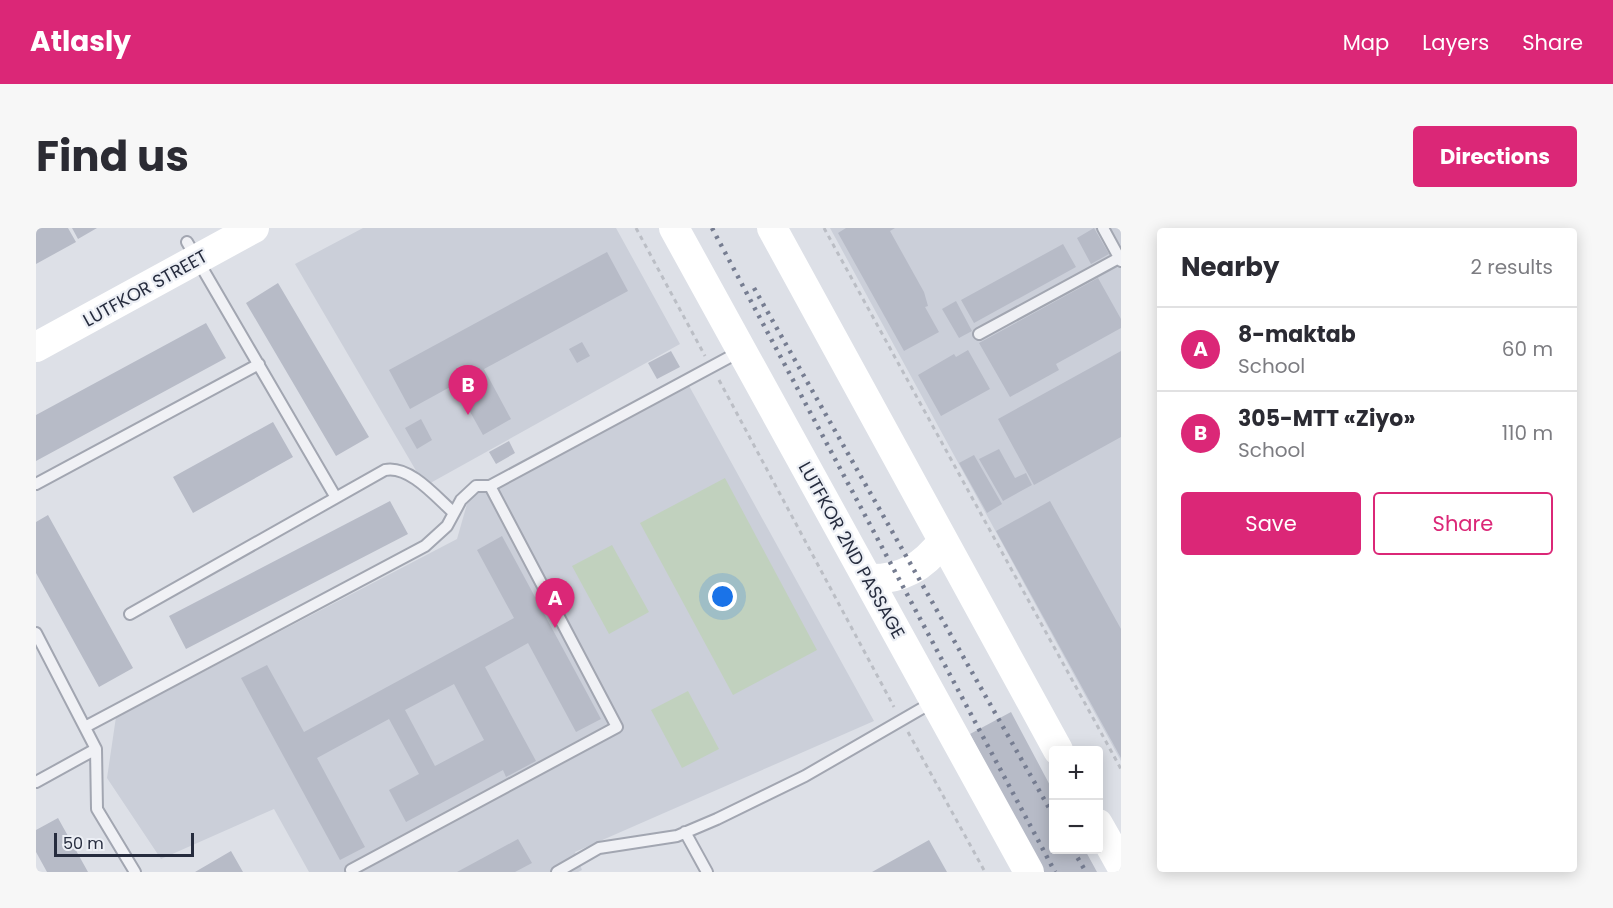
<!DOCTYPE html>
<html lang="en">
<head>
<meta charset="utf-8">
<style>
	:root { --surface:#fff; --page:#f7f7f7; --text:#2b2b33; --muted:#7c7c81; --line:#e1e1e2; --accent:#db2777 }
	body { margin:0; font-family:Poppins,sans-serif; background:var(--page); color:var(--text) }
	.controls { position:absolute; right:18px; bottom:18px; display:grid; overflow:hidden; border-radius:6px; box-shadow:0 3px 15px #0003 }
	.controls button { width:54px; height:54px; display:grid; place-items:center; padding:0; border:0; border-bottom:2px solid var(--line); background:var(--surface); color:var(--text); font:30px sans-serif }
	.scale { position:absolute; left:18px; bottom:15px; width:140px; box-sizing:border-box; padding-left:6px; border:3px solid #262c3e; border-top:0; font-size:16px; line-height:21px; white-space:nowrap; color:#262c3e; -webkit-text-stroke:4px #eceff5; paint-order:stroke }
	.you { position:absolute; left:687px; top:369px; width:21px; height:21px; margin:-15px; border:4px solid #fff; border-radius:50%; background:#1a73e8; box-shadow:0 0 0 9px #1a73e833 }
	.badge { display:grid; place-items:center; width:39px; height:39px; border-radius:50%; background:var(--accent); color:#fff; font-size:20px; font-weight:700 }
	.pin { position:absolute; translate:-50% -50px; filter:drop-shadow(0 2px 3px #0008) }
	.pin::after { content:''; position:absolute; top:32px; width:21px; height:18px; background:inherit; clip-path:polygon(0 0,100% 0,50% 100%) }
	.list { margin:0; padding:0; list-style:none }
	h2 { display:flex; justify-content:space-between; align-items:center; height:78px; margin:0; padding:0 24px; font-size:26px }
	h2 small { font-size:20px; font-weight:400; color:var(--muted) }
	.list li { display:grid; grid-template-columns:39px 1fr auto; gap:18px; align-items:center; box-sizing:border-box; height:84px; padding:0 24px; border-top:2px solid var(--line) }
	.list b { display:block; font-size:22px; white-space:nowrap }
	.list p { margin:0; font-size:20px; white-space:nowrap; color:var(--muted) }
	.list em { font-size:20px; font-style:normal; color:var(--muted) }
	.actions { display:flex; gap:12px; padding:18px 24px }
	.actions a { flex:1; padding:14px 0; border:2px solid var(--accent); border-radius:6px; text-align:center; font-size:21px; color:var(--accent) }
	.actions .main { background:var(--accent); color:#fff }
	.map { position:relative; flex:none; width:1085px; height:644px; overflow:hidden; border-radius:6px }
	header { display:flex; align-items:center; gap:36px; box-sizing:border-box; height:84px; padding:0 30px; background:var(--accent); color:#fff }
	header strong { font-size:28px }
	nav { display:flex; gap:33px; margin-inline-start:auto; font-size:21px }
	.intro { display:flex; align-items:center; justify-content:space-between; box-sizing:border-box; height:144px; padding:0 36px }
	h1 { margin:0; font-size:42px }
	.button { padding:15px 27px; border-radius:6px; background:var(--accent); color:#fff; font-size:21px; font-weight:700 }
	main { display:flex; gap:36px; padding:0 36px }
	aside { flex:1; background:var(--surface); border-radius:6px; box-shadow:0 3px 15px #0003 }
	.map>svg:first-child { display:block }
</style>
</head>
<body>
<header>
<strong>Atlasly</strong>
<nav><a>Map</a><a>Layers</a><a>Share</a></nav>
</header>
<div class="intro"><h1>Find us</h1><a class="button">Directions</a></div>
<main>
<div class="map">
<svg width="1085" height="644" viewBox="0 0 1085 644">
	<rect width="100%" height="100%" fill="#dde0e7"/>
	<path fill="#cbcfd9" d="M 327,0 L 580,0 L 644,116 L 389,258 L 259,36 Z
		M 794,0 L 1085,0 L 1085,533 Z
		M 652,156 L 838,493 L 539,624 L 546,642 L 542,644 L 273,644 L 238,581 L 125,631 L 71,550 L 80,489 L 421,311 L 433,269 Z"/>
	<path fill="#c1d1be" d="M 689,250 L 781,422 L 697,467 L 604,295 Z
		M 576,317 L 613,384 L 573,406 L 536,338 Z
		M 652,463 L 683,521 L 646,540 L 615,482 Z"/>
	<path fill="#b7bbc7" fill-rule="evenodd" d="M 0,0 L 32,0 L 40,14 L 0,36 Z
		M 36,0 L 61,0 L 42,11 Z
		M 810,0 L 859,0 L 854,3 L 888,64 L 892,78 L 889,79 L 903,104 L 868,123 L 802,5 Z
		M 1058,0 L 1073,26 L 1055,36 L 1041,10 Z
		M 1027,16 L 1040,39 L 938,95 L 925,72 Z
		M 571,24 L 592,63 L 448,141 L 475,191 L 447,207 L 428,173 L 445,164 L 436,147 L 374,181 L 353,142 Z
		M 1062,50 L 1085,91 L 1085,100 L 1020,136 L 1023,142 L 974,169 L 943,115 Z
		M 242,55 L 333,209 L 300,228 L 210,75 Z
		M 920,73 L 936,103 L 923,110 L 906,81 Z
		M 170,95 L 190,130 L 0,233 L 0,187 Z
		M 546,114 L 554,128 L 541,135 L 533,121 Z
		M 932,122 L 954,161 L 905,188 L 882,147 L 918,126 L 920,129 Z
		M 635,123 L 644,139 L 621,151 L 612,135 Z
		M 1085,123 L 1085,209 L 998,257 L 962,191 Z
		M 385,191 L 396,212 L 381,221 L 369,200 Z
		M 237,194 L 257,229 L 157,285 L 137,249 Z
		M 473,213 L 479,225 L 460,236 L 453,224 Z
		M 963,221 L 979,250 L 990,245 L 996,257 L 967,273 L 943,231 Z
		M 938,227 L 966,276 L 951,285 L 923,235 Z
		M 354,273 L 372,306 L 150,421 L 133,388 Z
		M 1014,273 L 1085,401 L 1085,530 L 960,303 Z
		M 12,287 L 97,440 L 63,459 L 0,345 L 0,294 Z
		M 466,308 L 565,491 L 540,504 L 492,415 L 449,439 L 500,533 L 470,549 L 467,542 L 370,594 L 353,562 L 383,546 L 353,491 L 281,530 L 329,619 L 304,632 L 205,450 L 231,437 L 268,504 L 478,390 L 441,322 ZM 418,456 L 448,512 L 399,538 L 369,482 Z
		M 975,484 L 1017,563 L 1017,622 L 1049,622 L 1061,644 L 1007,644 L 934,506 Z
		M 22,590 L 52,644 L 11,644 L 0,624 L 0,602 Z
		M 482,611 L 496,635 L 479,644 L 421,644 Z
		M 893,612 L 911,644 L 836,644 Z
		M 195,623 L 207,644 L 159,644 Z"/>
	<g fill="none" stroke-linecap="round" stroke-linejoin="round">
		<g stroke="#a2a6b1" stroke-width="14">
			<path id="lane" d="M 1067,0 L 1085,33
				M 151,14 L 299,268
				M 943,106 L 1083,30
				M 0,256 L 223,136
				M 94,386 L 349,242 C 374,237 401,270 418,285
				M 0,405 L 60,521 L 61,581 L 99,644
				M 49,499 L 389,318 L 411,298 L 425,272 L 440,258 L 454,258 L 703,124
				M 0,554 L 60,521
				M 649,604 L 671,644
				M 315,642 L 581,499 L 454,258
				M 521,644 L 563,620 L 641,608 L 681,591 L 769,548 L 897,474"/>
		</g>
		<path stroke="#bbbec5" stroke-width="3" stroke-dasharray="4.5 4.5" stroke-linecap="butt" d="M 600,0 L 669,128
			M 788,0 L 1085,541
			M 683,152 L 858,479
			M 872,504 L 949,644"/>
		<use href="#lane" stroke="#f0f1f5" stroke-width="10"/>
		<path stroke="#fff" stroke-width="30" d="M 638,0 L 993,644
			M 736,0 L 1022,522
			M 0,119 L 218,0
			M 832,351 C 866,352 887,339 907,313
			M 1062,596 L 1085,637"/>
		<path stroke="#767d91" stroke-width="4.5" stroke-dasharray="3 6" stroke-linecap="butt" d="M 676,0 L 1019,644
			M 718,60 L 1017,587
			M 1037,622 L 1050,644"/>
	</g>
	<g text-anchor="middle" dominant-baseline="central" stroke-width="4.5" stroke-linejoin="round" paint-order="stroke">
		<g font-size="18" fill="#262c3e" stroke="#eceff5">
			<text transform="translate(109 60) rotate(-29)">LUTFKOR STREET</text>
			<text transform="translate(816 322) rotate(61)">LUTFKOR 2ND PASSAGE</text>
		</g>
	</g>
</svg>
<div class="controls">
<button>+</button>
<button>−</button>
</div>
<div class="scale">50 m</div>
<div class="you"></div>
<div class="pin badge" style="left:519px;top:400px">A</div>
<div class="pin badge" style="left:432px;top:187px">B</div>
</div>
<aside>
<h2>Nearby<small>2 results</small></h2>
<ul class="list">
<li><span class="badge">A</span><div><b>8-maktab</b><p>School</p></div><em>60 m</em></li>
<li><span class="badge">B</span><div><b>305-MTT «Ziyo»</b><p>School</p></div><em>110 m</em></li>
</ul>
<div class="actions"><a class="main">Save</a><a>Share</a></div>
</aside>
</main>
</body>
</html>
